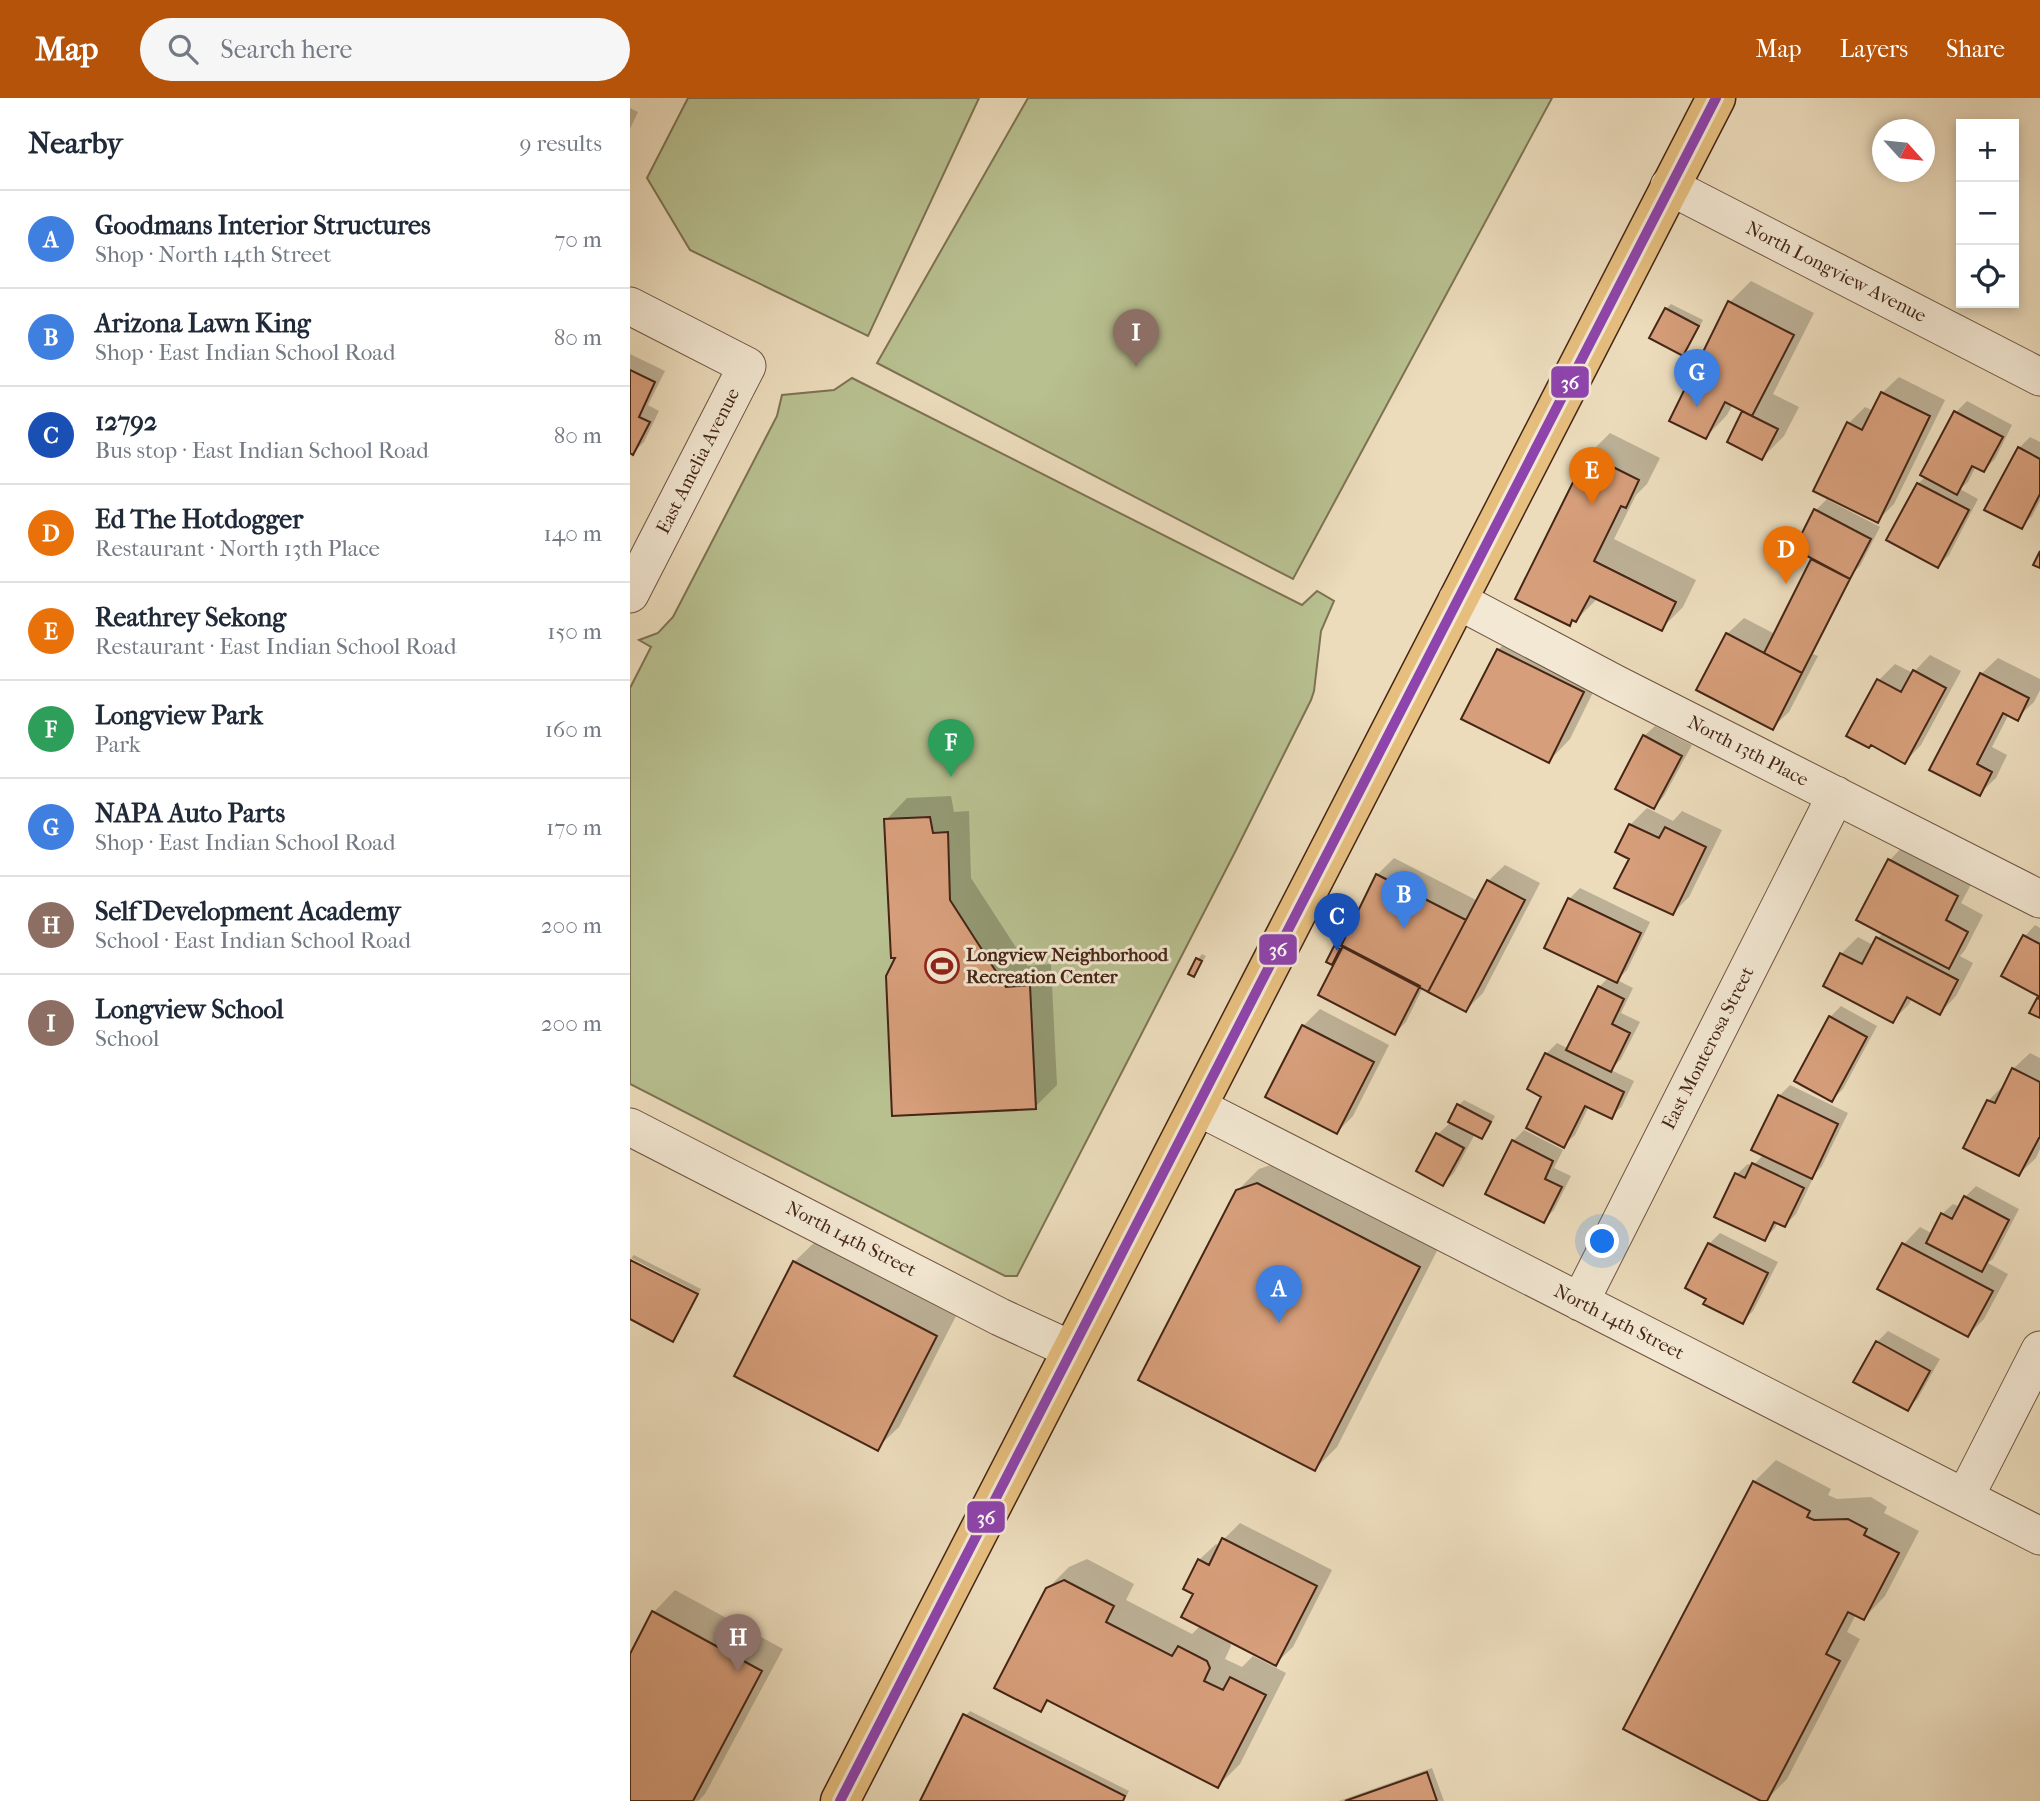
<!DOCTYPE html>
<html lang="en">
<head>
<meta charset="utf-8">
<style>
	:root { --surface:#fff; --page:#f6f6f7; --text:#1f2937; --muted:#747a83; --line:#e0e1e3; --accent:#b45309 }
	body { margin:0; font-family:"IM FELL French Canon",serif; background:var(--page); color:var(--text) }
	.controls { position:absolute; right:21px; top:21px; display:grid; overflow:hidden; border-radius:0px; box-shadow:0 4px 10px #0003 }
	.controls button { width:63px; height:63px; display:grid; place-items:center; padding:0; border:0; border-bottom:2px solid var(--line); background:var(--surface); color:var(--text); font:35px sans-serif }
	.compass { position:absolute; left:1242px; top:21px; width:63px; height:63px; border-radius:50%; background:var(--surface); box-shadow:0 4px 10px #0003; rotate:117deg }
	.you { position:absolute; left:973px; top:1144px; width:24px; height:24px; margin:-18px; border:5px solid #fff; border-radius:50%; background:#1a73e8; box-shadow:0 0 0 10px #1a73e833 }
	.badge { display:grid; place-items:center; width:46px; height:46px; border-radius:50%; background:var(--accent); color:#fff; font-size:23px; font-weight:700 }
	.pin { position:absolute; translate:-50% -58px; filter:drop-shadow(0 2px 4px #0008) }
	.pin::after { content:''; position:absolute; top:37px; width:24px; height:21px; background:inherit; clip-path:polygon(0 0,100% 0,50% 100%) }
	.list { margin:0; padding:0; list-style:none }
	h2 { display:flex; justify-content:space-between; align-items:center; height:91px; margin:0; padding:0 28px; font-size:30px }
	h2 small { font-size:23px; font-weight:400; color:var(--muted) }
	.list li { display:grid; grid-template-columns:46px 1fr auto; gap:21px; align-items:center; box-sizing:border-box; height:98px; padding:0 28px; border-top:2px solid var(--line) }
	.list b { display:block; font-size:26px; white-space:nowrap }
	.list p { margin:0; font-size:23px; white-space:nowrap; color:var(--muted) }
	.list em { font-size:23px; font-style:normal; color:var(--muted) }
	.icon { flex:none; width:38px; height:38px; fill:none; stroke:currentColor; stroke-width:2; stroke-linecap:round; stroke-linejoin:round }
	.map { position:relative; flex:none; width:1410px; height:1703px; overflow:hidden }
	header { display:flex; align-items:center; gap:42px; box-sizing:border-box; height:98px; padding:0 35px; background:var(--accent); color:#fff }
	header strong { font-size:33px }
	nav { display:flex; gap:38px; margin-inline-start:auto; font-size:24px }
	.search { width:490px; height:63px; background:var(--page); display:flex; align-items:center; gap:18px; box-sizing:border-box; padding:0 24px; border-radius:38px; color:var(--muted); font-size:26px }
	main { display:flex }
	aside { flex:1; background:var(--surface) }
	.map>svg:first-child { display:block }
</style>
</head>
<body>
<header>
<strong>Map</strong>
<div class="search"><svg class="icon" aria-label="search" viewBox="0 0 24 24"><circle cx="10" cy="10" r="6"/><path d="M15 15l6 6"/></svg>Search here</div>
<nav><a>Map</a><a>Layers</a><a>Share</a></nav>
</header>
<main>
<aside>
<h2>Nearby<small>9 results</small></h2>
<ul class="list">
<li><span class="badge" style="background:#3f7fe0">A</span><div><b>Goodmans Interior Structures</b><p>Shop · North 14th Street</p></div><em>70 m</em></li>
<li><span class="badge" style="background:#3f7fe0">B</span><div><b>Arizona Lawn King</b><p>Shop · East Indian School Road</p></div><em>80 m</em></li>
<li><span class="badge" style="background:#1a4fb4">C</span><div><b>12792</b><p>Bus stop · East Indian School Road</p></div><em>80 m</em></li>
<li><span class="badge" style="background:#e8710a">D</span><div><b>Ed The Hotdogger</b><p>Restaurant · North 13th Place</p></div><em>140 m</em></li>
<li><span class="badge" style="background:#e8710a">E</span><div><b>Reathrey Sekong</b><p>Restaurant · East Indian School Road</p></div><em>150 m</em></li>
<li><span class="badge" style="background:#2e9e5b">F</span><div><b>Longview Park</b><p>Park</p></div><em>160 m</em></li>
<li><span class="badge" style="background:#3f7fe0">G</span><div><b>NAPA Auto Parts</b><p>Shop · East Indian School Road</p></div><em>170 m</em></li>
<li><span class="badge" style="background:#8d6e63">H</span><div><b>Self Development Academy</b><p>School · East Indian School Road</p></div><em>200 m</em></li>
<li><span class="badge" style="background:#8d6e63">I</span><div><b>Longview School</b><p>School</p></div><em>200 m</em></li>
</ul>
</aside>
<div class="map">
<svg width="1410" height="1703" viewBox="0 0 1410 1703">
	<rect width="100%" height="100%" fill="#ecdcbc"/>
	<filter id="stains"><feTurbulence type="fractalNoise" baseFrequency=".00286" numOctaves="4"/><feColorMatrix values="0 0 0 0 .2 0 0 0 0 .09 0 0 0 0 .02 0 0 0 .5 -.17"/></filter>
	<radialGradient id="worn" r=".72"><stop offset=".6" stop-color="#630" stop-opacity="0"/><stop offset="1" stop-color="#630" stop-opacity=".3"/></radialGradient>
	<path fill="#b8c090" stroke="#7e7253" stroke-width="2" d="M 58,0 L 349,0 L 238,238 L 60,152 L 17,80 Z
		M 398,0 L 922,0 L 663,481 L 247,265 Z
		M 222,280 L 672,507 L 687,493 L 704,503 L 691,533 L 684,593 L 681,602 L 604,756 L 387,1178 L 375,1178 L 0,986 L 0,590 L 21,549 L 9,542 L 28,535 L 43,519 L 147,318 L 152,297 L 204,292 Z"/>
	<path fill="#0003" d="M 0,10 L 8,14 L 0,31 Z
		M 1121,183 L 1184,215 L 1143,296 L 1169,309 L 1154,338 L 1132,360 L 1099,343 L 1115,312 L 1103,306 L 1097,317 L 1076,339 L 1100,204 Z
		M 1041,206 L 1073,222 L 1058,251 L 1053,256 L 1036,211 Z
		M 0,256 L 35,273 L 18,307 L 29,313 L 14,344 L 3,355 L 0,353 Z
		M 1269,279 L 1315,302 L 1264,406 L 1247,423 L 1200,399 L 1198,402 L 1250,429 L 1230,468 L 1224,474 L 1183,556 L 1188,558 L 1159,614 L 1142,630 L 1097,536 L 1114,520 L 1145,536 L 1185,460 L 1166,451 L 1186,412 L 1199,399 L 1219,325 L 1235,309 L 1244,313 L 1252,295 Z
		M 1337,303 L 1382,327 L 1365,361 L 1354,372 L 1346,368 L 1338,384 L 1330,391 L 1348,401 L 1319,457 L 1308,468 L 1288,386 L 1296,378 L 1326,314 Z
		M 980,335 L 1030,360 L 1017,386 L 1006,397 L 984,441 L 1066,482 L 1053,509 L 1031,531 L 968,500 L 946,522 L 944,521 L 939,526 L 958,357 Z
		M 1400,339 L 1410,344 L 1410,403 L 1402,418 L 1391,429 L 1389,350 Z
		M 890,530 L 974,572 L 940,641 L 919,663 L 868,552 Z
		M 1300,557 L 1331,573 L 1291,647 L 1275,664 L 1249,582 L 1265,566 L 1283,575 Z
		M 1368,560 L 1410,581 L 1410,592 L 1404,604 L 1387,620 L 1379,616 L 1362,649 L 1377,657 L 1366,680 L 1349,696 L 1302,671 L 1351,576 Z
		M 1025,628 L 1062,647 L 1034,698 L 1024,709 L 1014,638 Z
		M 321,698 L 324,714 L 339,713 L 341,780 L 398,868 L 421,866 L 427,987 L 405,1009 L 256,722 L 277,700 Z
		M 1017,710 L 1043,723 L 1052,713 L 1092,732 L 1059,799 L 1043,815 L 1001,760 L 1000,727 Z
		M 1276,745 L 1344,781 L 1331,805 L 1353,817 L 1335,852 L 1330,858 L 1343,865 L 1326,898 L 1310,915 L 1282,900 L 1279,906 L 1263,923 L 1195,888 L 1211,856 L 1228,839 L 1243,847 L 1253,834 L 1228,821 L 1260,762 Z
		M 764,760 L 848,803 L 858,783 L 875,767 L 910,785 L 853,895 L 836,912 L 793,889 L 776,924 L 765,935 L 710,856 L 702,865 L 698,863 L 706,849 L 711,844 L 714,845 L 747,777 Z
		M 950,790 L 1020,824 L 997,872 L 987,882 L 1003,890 L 991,915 L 1010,924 L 991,961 L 981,972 L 1004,983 L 992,1008 L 981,1019 L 959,1008 L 945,1037 L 934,1047 L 913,998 L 916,956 L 927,945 L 939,951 L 969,889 L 979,879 L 939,801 Z
		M 1405,827 L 1410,830 L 1410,897 L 1373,878 L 1395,838 Z
		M 572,856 L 576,858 L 564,877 L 568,861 Z
		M 1211,908 L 1247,928 L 1213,991 L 1202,1002 L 1200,919 Z
		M 690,911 L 759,947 L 723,1018 L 707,1034 L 673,928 Z
		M 1400,955 L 1410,960 L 1410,1051 L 1406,1060 L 1389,1076 L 1358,1003 L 1375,986 L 1383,971 Z
		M 1160,987 L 1218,1015 L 1192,1068 L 1183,1078 L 1184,1078 L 1166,1116 L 1155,1127 L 1148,1124 L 1145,1130 L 1134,1141 L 1107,1076 L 1118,1066 L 1123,1068 L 1134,1056 L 1149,998 Z
		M 834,1002 L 865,1018 L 857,1034 L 852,1039 L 845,1036 L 824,1075 L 813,1086 L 788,1072 L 808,1036 L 820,1025 L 829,1007 Z
		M 894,1032 L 933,1052 L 924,1070 L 941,1078 L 924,1112 L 913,1123 L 883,1043 Z
		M 649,1064 L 810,1147 L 707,1349 L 685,1371 L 607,1093 L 629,1071 Z
		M 1346,1088 L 1389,1111 L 1363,1161 L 1358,1165 L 1378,1176 L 1354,1221 L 1338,1237 L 1250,1190 L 1274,1146 L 1290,1129 L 1303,1136 L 1312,1116 L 1323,1106 L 1330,1109 L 1335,1099 Z
		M 1090,1135 L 1148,1164 L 1123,1213 L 1112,1224 L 1078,1200 L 1079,1146 Z
		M 186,1143 L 327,1216 L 269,1329 L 247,1350 L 164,1164 Z
		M 4,1157 L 71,1191 L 69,1195 L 1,1160 Z
		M 1258,1233 L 1310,1261 L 1288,1300 L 1277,1311 L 1247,1244 Z
		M 1146,1362 L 1201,1391 L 1198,1397 L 1207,1401 L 1241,1399 L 1257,1409 L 1254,1415 L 1289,1433 L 1255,1498 L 1234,1520 L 1226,1516 L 1217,1534 L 1230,1541 L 1157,1681 L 1135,1703 L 1124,1384 Z
		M 610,1425 L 702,1472 L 663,1549 L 646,1565 L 599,1541 L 601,1548 L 595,1561 L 612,1569 L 623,1558 L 656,1575 L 610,1666 L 588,1688 L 420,1602 L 410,1611 L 417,1491 L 439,1469 L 457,1461 L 504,1486 L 496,1502 L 562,1536 L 571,1527 L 565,1495 L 569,1462 L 586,1446 L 590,1448 L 594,1441 Z
		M 45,1492 L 153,1551 L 75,1696 L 68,1703 L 0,1703 L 0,1560 L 24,1514 Z
		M 340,1613 L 499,1693 L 494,1703 L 292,1703 L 335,1618 Z
		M 802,1670 L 814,1703 L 709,1703 Z"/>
	<path fill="#d69e7a" stroke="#452516" stroke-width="2" d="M 1098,203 L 1164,237 L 1122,318 L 1095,304 L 1076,341 L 1039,323 Z
		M 1035,210 L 1069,228 L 1053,258 L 1019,240 Z
		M 0,272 L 25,284 L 9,319 L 20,324 L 3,357 L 0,355 Z
		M 1251,294 L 1300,318 L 1248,425 L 1183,393 L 1217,324 L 1232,332 Z
		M 1112,313 L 1148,331 L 1132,362 L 1097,344 Z
		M 1324,313 L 1373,339 L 1354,374 L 1342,368 L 1327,397 L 1290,377 Z
		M 1388,349 L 1410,361 L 1410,396 L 1392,431 L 1354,412 Z
		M 957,356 L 1009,382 L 996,410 L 991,408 L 964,463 L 1046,504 L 1032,533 L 960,498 L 946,524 L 942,522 L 940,528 L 885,501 Z
		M 1287,385 L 1339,412 L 1308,470 L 1256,442 Z
		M 1184,411 L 1241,441 L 1220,481 L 1164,451 Z
		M 1410,453 L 1410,470 L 1403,467 Z
		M 1181,461 L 1220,481 L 1172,575 L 1134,555 Z
		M 1096,535 L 1172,575 L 1143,632 L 1066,592 Z
		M 867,551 L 954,594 L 919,665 L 831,621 Z
		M 1283,572 L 1316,590 L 1275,666 L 1241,647 L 1239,650 L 1216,638 L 1247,581 L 1271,594 Z
		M 1350,575 L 1399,600 L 1388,623 L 1373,615 L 1347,666 L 1362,674 L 1350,698 L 1299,672 Z
		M 1013,637 L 1052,658 L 1024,711 L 985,691 Z
		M 300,719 L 303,735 L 318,734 L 320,802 L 376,889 L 400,887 L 406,1011 L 262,1018 L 256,878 L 265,860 L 261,860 L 254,721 Z
		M 999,726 L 1029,740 L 1035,729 L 1076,749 L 1043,817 L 984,790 L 999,761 L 985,754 Z
		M 1258,761 L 1328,798 L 1316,822 L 1338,834 L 1319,871 L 1226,822 Z
		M 746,776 L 836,822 L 798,894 L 711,848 Z
		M 857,782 L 895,802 L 836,914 L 798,894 Z
		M 938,800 L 1011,835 L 987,885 L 914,850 Z
		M 1393,837 L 1410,846 L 1410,899 L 1371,878 Z
		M 1246,839 L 1328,882 L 1310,917 L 1277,899 L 1263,925 L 1193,888 L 1210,855 L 1232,866 Z
		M 704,848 L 710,851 L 702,867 L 696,864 Z
		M 713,848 L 790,888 L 765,937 L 688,897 Z
		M 566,860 L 572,863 L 564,879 L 558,876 Z
		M 968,888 L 994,901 L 982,926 L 1000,935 L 981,974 L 936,952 Z
		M 1407,900 L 1410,901 L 1410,920 L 1399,915 Z
		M 1199,918 L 1237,939 L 1202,1004 L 1164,983 Z
		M 672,927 L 744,964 L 707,1036 L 635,999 Z
		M 915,955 L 994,994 L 982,1021 L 955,1008 L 934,1050 L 896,1030 L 911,999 L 897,991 Z
		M 1382,970 L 1410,984 L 1410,1040 L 1409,1040 L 1389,1078 L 1333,1050 L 1357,1002 L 1365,1005 Z
		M 1148,997 L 1208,1026 L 1182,1081 L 1121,1052 Z
		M 827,1006 L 861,1024 L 852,1041 L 818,1024 Z
		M 806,1035 L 834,1050 L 813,1088 L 786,1073 Z
		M 882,1042 L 923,1063 L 915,1081 L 932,1089 L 914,1125 L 855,1096 Z
		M 1122,1065 L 1174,1090 L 1155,1129 L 1144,1124 L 1135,1143 L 1084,1119 L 1105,1075 L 1115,1080 Z
		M 627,1085 L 790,1169 L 685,1373 L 508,1282 L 606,1092 Z
		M 1334,1098 L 1379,1122 L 1352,1174 L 1296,1145 L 1311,1115 L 1322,1121 Z
		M 1078,1145 L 1138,1175 L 1113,1226 L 1073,1206 L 1076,1201 L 1055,1190 Z
		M 1272,1145 L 1363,1193 L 1338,1239 L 1247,1191 Z
		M 0,1162 L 68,1196 L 43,1244 L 0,1221 Z
		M 163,1163 L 307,1238 L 248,1353 L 104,1278 Z
		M 1246,1243 L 1300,1273 L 1278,1313 L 1223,1284 Z
		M 1123,1383 L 1180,1413 L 1177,1419 L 1184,1422 L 1218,1421 L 1237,1431 L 1234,1437 L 1269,1455 L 1234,1522 L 1218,1514 L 1196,1556 L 1210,1563 L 1137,1703 L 1131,1703 L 993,1631 Z
		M 592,1440 L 687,1488 L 646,1568 L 551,1519 L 563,1496 L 553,1491 L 568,1461 L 579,1467 Z
		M 434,1482 L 484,1508 L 476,1524 L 542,1558 L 548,1548 L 577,1563 L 580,1570 L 574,1583 L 593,1592 L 600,1579 L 636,1597 L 588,1690 L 417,1602 L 411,1614 L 364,1590 L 416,1490 Z
		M 22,1513 L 132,1573 L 63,1703 L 0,1703 L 0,1556 Z
		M 333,1616 L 495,1698 L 493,1703 L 290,1703 Z
		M 797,1674 L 807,1703 L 715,1703 Z"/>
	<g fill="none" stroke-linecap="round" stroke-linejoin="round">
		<g stroke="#6f5340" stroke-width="39">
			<path id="minor" d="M 1039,88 L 1410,279
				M 0,208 L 117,268 L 0,496
				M 827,502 L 986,586 L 1410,801
				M 568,1009 L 1410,1438
				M 0,1029 L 370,1219 L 442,1252
				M 950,1204 L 1206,697
				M 1335,1399 L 1410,1252"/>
		</g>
		<g stroke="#452516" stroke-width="41">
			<path id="major" d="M 210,1703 L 1086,0"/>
		</g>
		<use href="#minor" stroke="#f3e8d3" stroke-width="37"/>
		<use href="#major" stroke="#e6be7e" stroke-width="38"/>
		<g stroke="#f3e8d3" stroke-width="16">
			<path id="bus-1" d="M 210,1703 L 1086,0"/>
		</g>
		<use href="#bus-1" stroke="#8e44ad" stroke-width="10"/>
	</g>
	<defs>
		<g id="stadium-ring" transform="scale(1.75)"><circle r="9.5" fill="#f3e8d3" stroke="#8f2418" stroke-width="1.5"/><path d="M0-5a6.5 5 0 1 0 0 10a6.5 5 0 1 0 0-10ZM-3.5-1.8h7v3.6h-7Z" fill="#8f2418"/></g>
	</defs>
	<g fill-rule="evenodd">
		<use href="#stadium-ring" x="312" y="868"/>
	</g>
	<g text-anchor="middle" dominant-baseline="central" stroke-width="6" stroke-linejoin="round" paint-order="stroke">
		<g font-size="19" fill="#452516" stroke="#f3e8d3">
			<text transform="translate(1206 174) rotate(27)">North Longview Avenue</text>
			<text transform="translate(68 363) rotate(-63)">East Amelia Avenue</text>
			<text transform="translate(1118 653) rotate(27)">North 13th Place</text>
			<text transform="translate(1078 950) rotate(-63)">East Monterosa Street</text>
			<text transform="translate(221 1141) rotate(27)">North 14th Street</text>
			<text transform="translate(989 1224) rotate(27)">North 14th Street</text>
		</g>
		<g font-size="19" font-weight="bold" fill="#452516" stroke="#f3e8d3" text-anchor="start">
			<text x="336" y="857">Longview Neighborhood<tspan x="336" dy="22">Recreation Center</tspan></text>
		</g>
	</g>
	<g stroke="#f3e8d3" stroke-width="2.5">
		<rect x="920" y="267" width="40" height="34" rx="7" fill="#8e44ad"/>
		<rect x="628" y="835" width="40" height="33" rx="7" fill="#8e44ad"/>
		<rect x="336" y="1402" width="40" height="34" rx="7" fill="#8e44ad"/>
	</g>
	<g font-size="19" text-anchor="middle" font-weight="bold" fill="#fff">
		<text x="940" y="291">36</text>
		<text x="648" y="858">36</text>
		<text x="356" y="1426">36</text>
	</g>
	<rect width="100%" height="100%" filter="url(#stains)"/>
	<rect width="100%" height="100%" fill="url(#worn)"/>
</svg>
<div class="controls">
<button>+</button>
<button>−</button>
<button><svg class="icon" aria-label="locate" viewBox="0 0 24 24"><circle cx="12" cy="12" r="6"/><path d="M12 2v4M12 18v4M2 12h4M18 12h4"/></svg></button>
</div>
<svg class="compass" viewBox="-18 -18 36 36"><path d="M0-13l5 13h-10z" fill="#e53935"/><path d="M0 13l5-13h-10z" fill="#747a83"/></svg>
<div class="you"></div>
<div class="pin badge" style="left:649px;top:1225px;background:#3f7fe0">A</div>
<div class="pin badge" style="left:774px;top:831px;background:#3f7fe0">B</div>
<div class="pin badge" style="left:707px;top:853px;background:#1a4fb4">C</div>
<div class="pin badge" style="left:1156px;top:486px;background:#e8710a">D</div>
<div class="pin badge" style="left:962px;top:407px;background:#e8710a">E</div>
<div class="pin badge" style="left:321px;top:679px;background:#2e9e5b">F</div>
<div class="pin badge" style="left:1067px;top:309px;background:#3f7fe0">G</div>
<div class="pin badge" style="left:108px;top:1574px;background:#8d6e63">H</div>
<div class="pin badge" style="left:506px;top:269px;background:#8d6e63">I</div>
</div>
</main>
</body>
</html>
